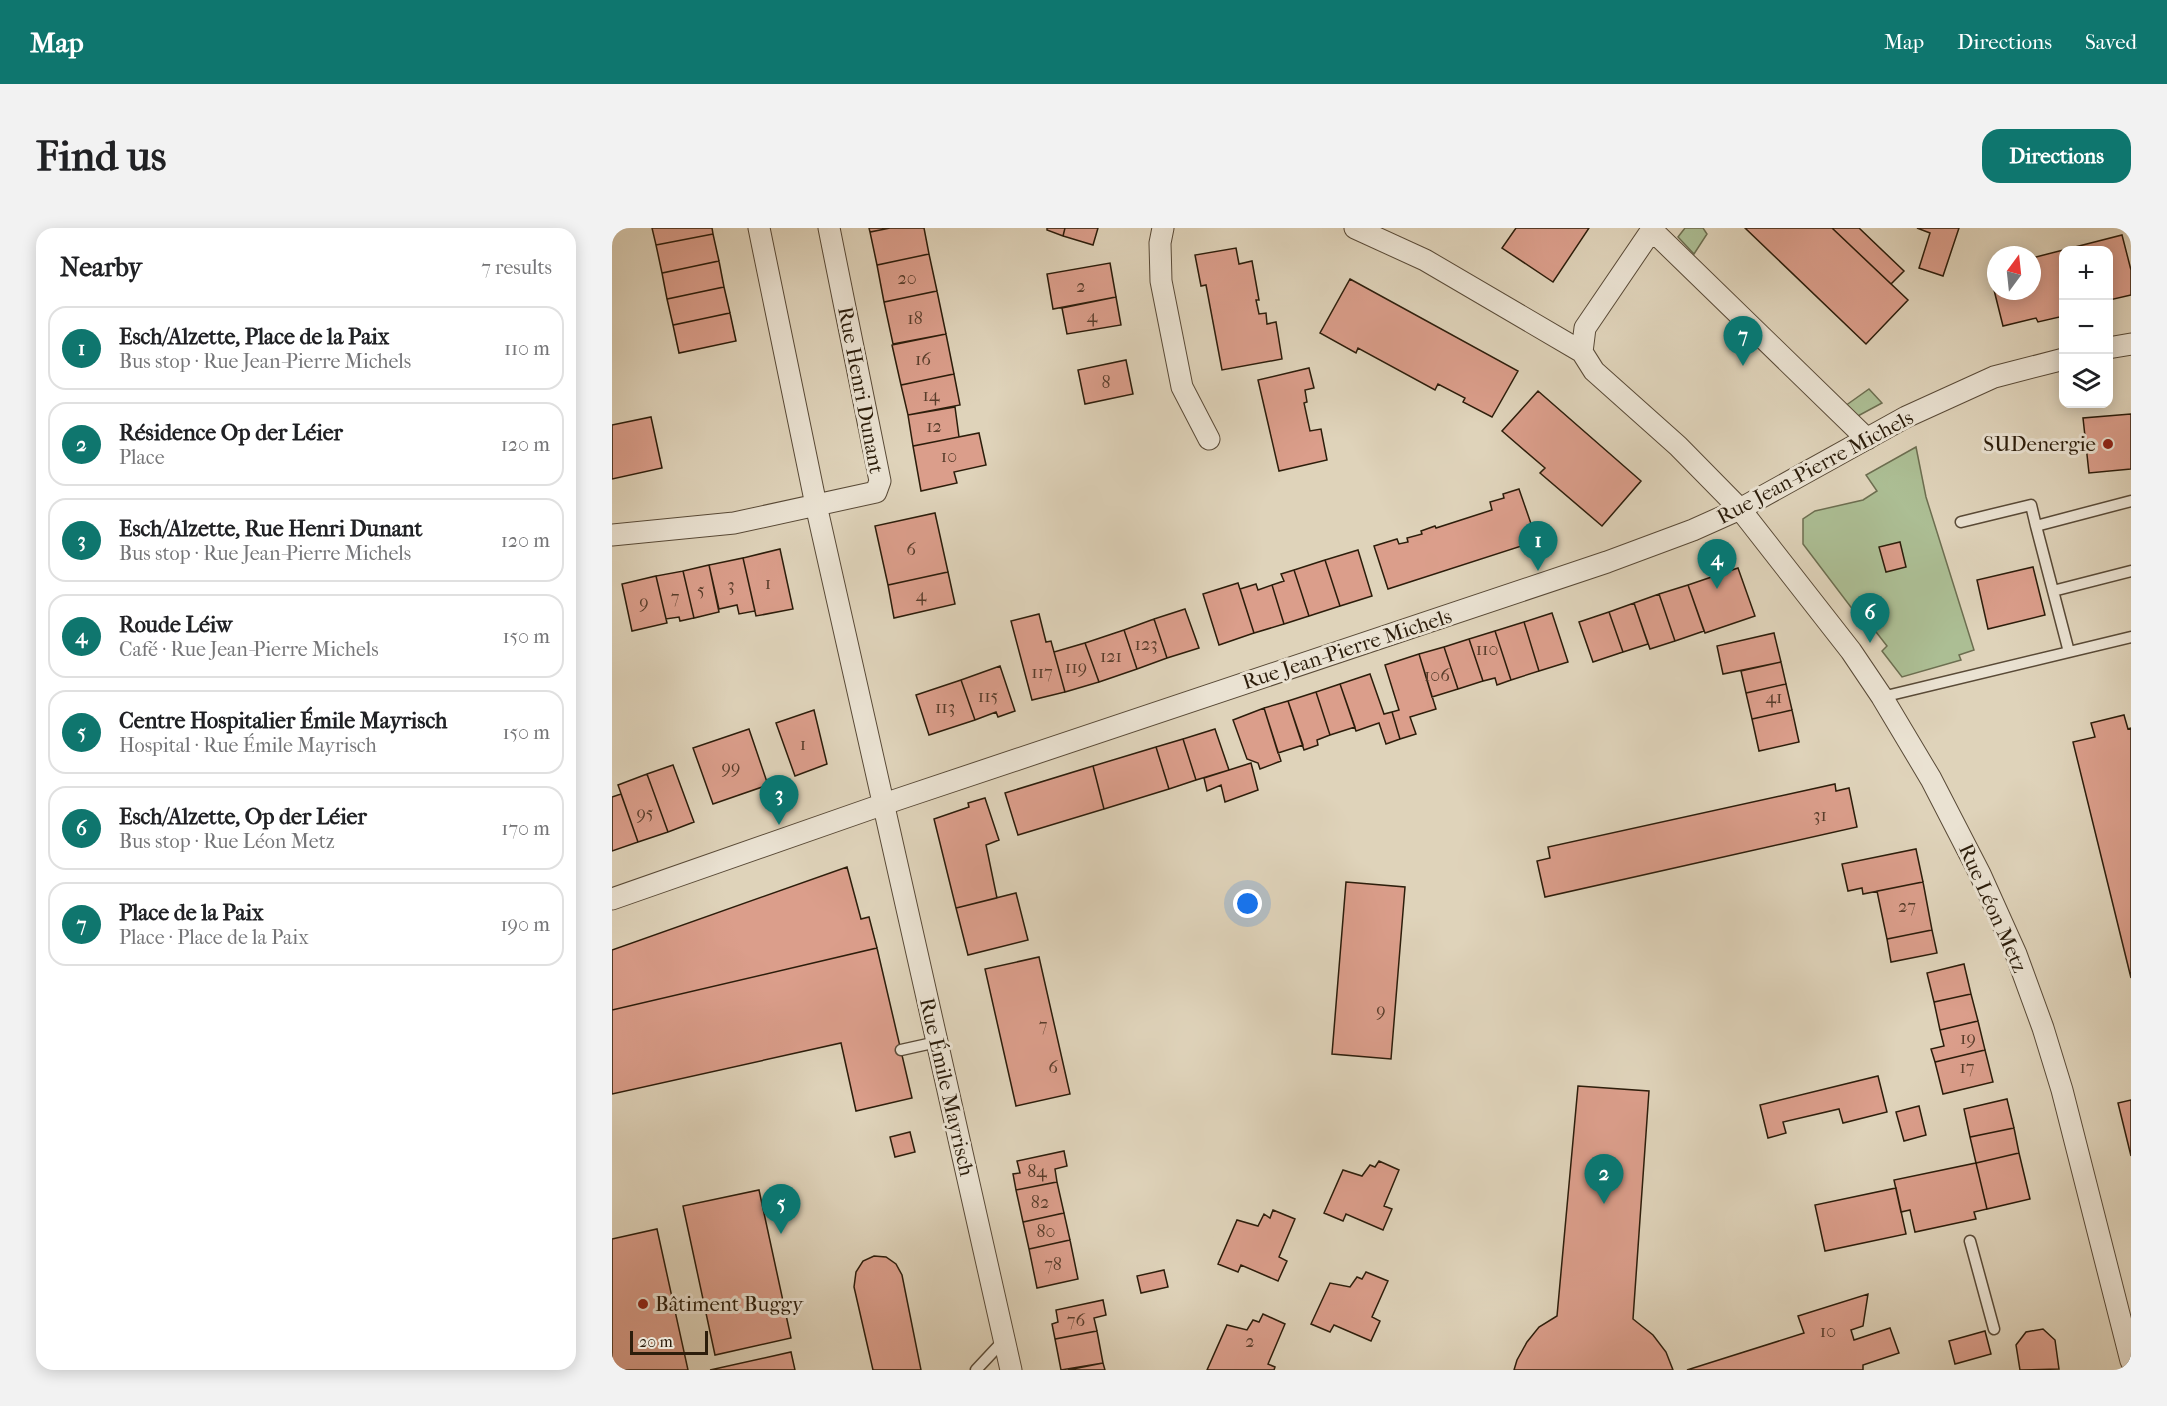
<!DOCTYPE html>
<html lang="en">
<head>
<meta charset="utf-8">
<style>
	:root { --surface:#fff; --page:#f2f2f2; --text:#202124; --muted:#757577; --line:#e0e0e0; --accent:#0f766e }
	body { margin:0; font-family:"IM FELL French Canon",serif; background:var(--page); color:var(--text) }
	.controls { position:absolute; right:18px; top:18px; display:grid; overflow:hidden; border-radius:12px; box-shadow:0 3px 15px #0003 }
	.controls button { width:54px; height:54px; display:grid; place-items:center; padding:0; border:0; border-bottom:2px solid var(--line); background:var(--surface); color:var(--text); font:30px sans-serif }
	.compass { position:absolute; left:1375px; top:18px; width:54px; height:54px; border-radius:50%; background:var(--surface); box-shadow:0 3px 15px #0003; rotate:15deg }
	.scale { position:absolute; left:18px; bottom:15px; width:78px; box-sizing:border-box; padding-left:6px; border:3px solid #2c1d0b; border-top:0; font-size:16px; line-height:21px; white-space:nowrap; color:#2c1d0b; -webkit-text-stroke:4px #eae2d2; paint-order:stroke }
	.you { position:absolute; left:636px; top:676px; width:21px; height:21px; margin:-15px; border:4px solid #fff; border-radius:50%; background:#1a73e8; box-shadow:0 0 0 9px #1a73e833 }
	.badge { display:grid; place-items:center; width:39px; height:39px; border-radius:50%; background:var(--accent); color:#fff; font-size:20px; font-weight:700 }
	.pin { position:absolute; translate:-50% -50px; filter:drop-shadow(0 2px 3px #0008) }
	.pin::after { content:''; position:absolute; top:32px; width:21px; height:18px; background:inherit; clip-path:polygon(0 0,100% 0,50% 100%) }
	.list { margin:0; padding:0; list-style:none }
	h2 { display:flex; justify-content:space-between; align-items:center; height:78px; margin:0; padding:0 24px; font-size:26px }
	h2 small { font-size:20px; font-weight:400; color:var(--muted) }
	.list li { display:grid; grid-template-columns:39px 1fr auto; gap:18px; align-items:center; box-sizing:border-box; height:84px; margin:0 12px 12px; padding:0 12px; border:2px solid var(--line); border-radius:18px }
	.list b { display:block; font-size:22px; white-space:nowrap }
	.list p { margin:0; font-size:20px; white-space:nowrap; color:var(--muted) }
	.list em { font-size:20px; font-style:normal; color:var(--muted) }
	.icon { flex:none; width:33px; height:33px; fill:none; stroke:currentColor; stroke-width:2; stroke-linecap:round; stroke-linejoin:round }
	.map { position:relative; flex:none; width:1519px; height:1142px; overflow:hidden; border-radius:18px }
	header { display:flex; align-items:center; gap:36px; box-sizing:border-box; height:84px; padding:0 30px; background:var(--accent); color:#fff }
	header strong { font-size:28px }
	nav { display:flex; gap:33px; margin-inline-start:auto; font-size:21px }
	.intro { display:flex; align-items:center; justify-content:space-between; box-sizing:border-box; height:144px; padding:0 36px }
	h1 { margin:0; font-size:42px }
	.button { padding:15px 27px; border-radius:18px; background:var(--accent); color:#fff; font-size:21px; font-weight:700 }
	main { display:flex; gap:36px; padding:0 36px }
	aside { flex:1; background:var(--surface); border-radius:18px; box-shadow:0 3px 15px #0003 }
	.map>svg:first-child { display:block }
</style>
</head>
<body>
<header>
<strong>Map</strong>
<nav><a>Map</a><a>Directions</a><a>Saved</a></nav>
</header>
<div class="intro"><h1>Find us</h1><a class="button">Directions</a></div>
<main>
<aside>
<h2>Nearby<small>7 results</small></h2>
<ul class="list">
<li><span class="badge">1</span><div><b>Esch/Alzette, Place de la Paix</b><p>Bus stop · Rue Jean-Pierre Michels</p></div><em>110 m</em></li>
<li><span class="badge">2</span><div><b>Résidence Op der Léier</b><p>Place</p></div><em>120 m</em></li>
<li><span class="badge">3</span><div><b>Esch/Alzette, Rue Henri Dunant</b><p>Bus stop · Rue Jean-Pierre Michels</p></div><em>120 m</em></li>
<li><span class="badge">4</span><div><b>Roude Léiw</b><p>Café · Rue Jean-Pierre Michels</p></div><em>150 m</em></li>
<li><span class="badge">5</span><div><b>Centre Hospitalier Émile Mayrisch</b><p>Hospital · Rue Émile Mayrisch</p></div><em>150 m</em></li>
<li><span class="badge">6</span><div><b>Esch/Alzette, Op der Léier</b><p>Bus stop · Rue Léon Metz</p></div><em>170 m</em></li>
<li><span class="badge">7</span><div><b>Place de la Paix</b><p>Place · Place de la Paix</p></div><em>190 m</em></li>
</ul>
</aside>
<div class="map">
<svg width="1519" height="1142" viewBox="0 0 1519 1142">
	<rect width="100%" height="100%" fill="#dfd3ba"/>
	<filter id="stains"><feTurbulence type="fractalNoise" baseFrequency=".00333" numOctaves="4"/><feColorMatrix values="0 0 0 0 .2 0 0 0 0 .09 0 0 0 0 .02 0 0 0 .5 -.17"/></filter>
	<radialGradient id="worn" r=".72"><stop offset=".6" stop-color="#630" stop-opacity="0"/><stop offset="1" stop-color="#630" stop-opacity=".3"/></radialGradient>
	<path fill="#acbe94" stroke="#6c6e50" stroke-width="1.5" d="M 1073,0 L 1091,0 L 1095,6 L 1082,26 L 1066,9 Z
		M 1257,161 L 1270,175 L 1244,189 L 1233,178 Z
		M 1304,219 L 1314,269 L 1362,422 L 1347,427 L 1349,432 L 1290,449 L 1270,423 L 1275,418 L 1261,400 L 1257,403 L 1191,316 L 1191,291 L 1203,283 L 1251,272 L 1265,263 L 1254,247 Z"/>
	<path fill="#db9e8b" stroke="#2c1d0b" stroke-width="1.5" d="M 40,0 L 100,0 L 101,6 L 44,17 Z
		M 257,0 L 278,0 L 258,4 Z
		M 278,0 L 312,0 L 317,26 L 265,37 L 258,4 Z
		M 435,0 L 453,0 L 451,8 L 435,2 Z
		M 453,0 L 486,0 L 481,17 L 451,8 Z
		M 904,0 L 977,0 L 941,54 L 890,20 Z
		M 1133,0 L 1220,0 L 1296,72 L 1254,116 Z
		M 1220,0 L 1247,0 L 1292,43 L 1279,56 Z
		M 1305,0 L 1347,0 L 1331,48 L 1307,40 L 1318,5 Z
		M 101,6 L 107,33 L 50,45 L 44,17 Z
		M 1510,7 L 1519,42 L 1519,67 L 1497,72 L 1496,77 L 1496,22 L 1452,22 L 1452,88 L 1426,94 L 1424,90 L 1391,98 L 1381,58 L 1384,57 L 1384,63 L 1420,63 L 1420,30 Z
		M 624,20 L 627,36 L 640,33 L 647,72 L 644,72 L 647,86 L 654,85 L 655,96 L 664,94 L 670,131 L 610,142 L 594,57 L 589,58 L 583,27 Z
		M 317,26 L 325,63 L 272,74 L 265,37 Z
		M 107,33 L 112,59 L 55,71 L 50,45 Z
		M 498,35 L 504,69 L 441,81 L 435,46 Z
		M 738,51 L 906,143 L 880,189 L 851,174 L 853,170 L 826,156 L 823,162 L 746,120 L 744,125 L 708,105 Z
		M 112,59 L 118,85 L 61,97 L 55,71 Z
		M 325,63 L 334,106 L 281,116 L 272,74 Z
		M 504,69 L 509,97 L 455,106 L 450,80 Z
		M 118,85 L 124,113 L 67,125 L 61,97 Z
		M 334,106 L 342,146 L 289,157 L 280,117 Z
		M 514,132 L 521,166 L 473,176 L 466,142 Z
		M 697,140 L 702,160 L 693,162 L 695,174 L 692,175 L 698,203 L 709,201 L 715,232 L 667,243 L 646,152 Z
		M 342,146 L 348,177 L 296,187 L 289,157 Z
		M 926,163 L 1029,253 L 990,298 L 928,245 L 933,240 L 890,203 Z
		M 343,179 L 347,209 L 301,218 L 296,187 Z
		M 1519,186 L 1519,241 L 1477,245 L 1471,190 Z
		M 39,189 L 50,240 L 0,251 L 0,197 Z
		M 367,205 L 374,237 L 342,244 L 345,255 L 309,263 L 301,218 Z
		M 907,261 L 925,313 L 776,361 L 762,318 L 785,311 L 787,316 L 796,314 L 795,310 L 810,306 L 809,303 L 823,298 L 824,300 L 880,282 L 878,274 L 892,270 L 891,266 Z
		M 323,285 L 336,344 L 276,357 L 263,298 Z
		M 1288,314 L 1294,339 L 1274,344 L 1267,319 Z
		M 168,321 L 181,381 L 144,388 L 131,330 Z
		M 746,322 L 760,368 L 728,378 L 713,332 Z
		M 131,330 L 143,383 L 127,386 L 125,377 L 107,381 L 97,337 Z
		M 713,332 L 728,378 L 697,388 L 682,342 Z
		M 97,337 L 107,384 L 82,390 L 71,343 Z
		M 1421,339 L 1433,387 L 1376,401 L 1365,352 Z
		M 1126,340 L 1143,388 L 1093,405 L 1076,357 Z
		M 682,342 L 697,388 L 672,396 L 660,357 L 672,353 L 669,346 Z
		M 71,343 L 82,390 L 68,393 L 67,389 L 54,391 L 44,348 Z
		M 336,344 L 343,376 L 282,390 L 276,357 Z
		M 44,348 L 55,395 L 20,403 L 10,356 Z
		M 626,355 L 642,405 L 607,417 L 591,366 Z
		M 644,356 L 646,362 L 660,357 L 672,396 L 642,405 L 628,361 Z
		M 1076,357 L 1092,403 L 1063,413 L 1047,366 Z
		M 1047,366 L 1063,413 L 1038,421 L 1022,375 Z
		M 1022,375 L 1036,416 L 1011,424 L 997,384 Z
		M 573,381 L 587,420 L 555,430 L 542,391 Z
		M 997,384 L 1011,424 L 981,434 L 967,394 Z
		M 940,385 L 956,434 L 927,443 L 912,394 Z
		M 427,386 L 434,414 L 439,413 L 453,464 L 420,472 L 399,393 Z
		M 542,391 L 555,430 L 525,441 L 512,402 Z
		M 912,394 L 927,443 L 899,452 L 883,403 Z
		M 512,402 L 525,441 L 487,454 L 473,415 Z
		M 883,403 L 899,452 L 885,457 L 883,450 L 871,453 L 857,411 Z
		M 1162,405 L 1169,434 L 1111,446 L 1105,418 Z
		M 857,411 L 871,453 L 846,461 L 832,419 Z
		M 473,415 L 487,454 L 453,464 L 442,424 Z
		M 832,419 L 846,461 L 820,469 L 807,426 Z
		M 807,426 L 824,481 L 798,489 L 804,506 L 788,511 L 780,484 L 787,482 L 773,437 Z
		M 1169,434 L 1174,456 L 1134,465 L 1129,443 Z
		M 388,438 L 403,483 L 386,489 L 384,484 L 363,492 L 349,452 Z
		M 758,446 L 772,486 L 780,484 L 788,511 L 774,516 L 767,495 L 744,503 L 728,456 Z
		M 349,452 L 363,492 L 317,507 L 304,467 Z
		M 728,456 L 743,499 L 718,507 L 704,464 Z
		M 1174,456 L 1180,482 L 1140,491 L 1134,465 Z
		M 704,464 L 718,507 L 705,512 L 706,517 L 692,522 L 676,473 Z
		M 676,473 L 691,517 L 666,525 L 652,480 Z
		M 652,480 L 669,533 L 648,541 L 646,535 L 635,531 L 621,492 Z
		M 202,482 L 215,536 L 183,548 L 164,495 Z
		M 1180,482 L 1187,514 L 1147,523 L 1140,491 Z
		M 1512,487 L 1516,501 L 1519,500 L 1519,750 L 1461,514 L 1483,509 L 1479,495 Z
		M 137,501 L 156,557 L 101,576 L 81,520 Z
		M 603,501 L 617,542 L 584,552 L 571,511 Z
		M 571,511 L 584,552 L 557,561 L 544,519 Z
		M 544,519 L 557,561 L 492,581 L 481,538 Z
		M 639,535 L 646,562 L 613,574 L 609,557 L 595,563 L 592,550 Z
		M 61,537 L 82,594 L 56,604 L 35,546 Z
		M 481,538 L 492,581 L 406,607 L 393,565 Z
		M 35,546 L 56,604 L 26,614 L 6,557 Z
		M 1223,556 L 1224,563 L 1237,560 L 1245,599 L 933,669 L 925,633 L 938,630 L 936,619 Z
		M 9,566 L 26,614 L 0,623 L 0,569 Z
		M 373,570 L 387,612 L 374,617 L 385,670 L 344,680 L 322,591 L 357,579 L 356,575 Z
		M 1304,621 L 1311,654 L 1251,666 L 1250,660 L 1236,663 L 1230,636 Z
		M 235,639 L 249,691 L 257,689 L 265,720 L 0,782 L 0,722 Z
		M 734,654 L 793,659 L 779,831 L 720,826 Z
		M 1311,654 L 1320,702 L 1275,711 L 1265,663 Z
		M 404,665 L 416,712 L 356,727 L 344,680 Z
		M 1320,702 L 1325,725 L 1279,734 L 1275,711 Z
		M 265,720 L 300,870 L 244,883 L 229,815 L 0,866 L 0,782 Z
		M 427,729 L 458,866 L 404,878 L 373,741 Z
		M 1352,736 L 1359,766 L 1322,774 L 1315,745 Z
		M 1359,766 L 1366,793 L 1328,802 L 1322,774 Z
		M 1366,793 L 1373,822 L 1323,834 L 1319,821 L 1332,818 L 1328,802 Z
		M 1373,822 L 1381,854 L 1331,866 L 1323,834 Z
		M 1266,848 L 1275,884 L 1231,895 L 1227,881 L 1171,894 L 1174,905 L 1156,910 L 1148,877 Z
		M 966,858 L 1037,863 L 1021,1091 L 1041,1107 L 1054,1124 L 1061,1142 L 902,1142 L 905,1132 L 915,1114 L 927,1099 L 945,1088 Z
		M 1395,871 L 1402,900 L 1358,909 L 1352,881 Z
		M 1519,872 L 1519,928 L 1506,875 Z
		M 1307,878 L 1314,907 L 1292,913 L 1284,884 Z
		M 1402,900 L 1407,925 L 1364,935 L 1358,909 Z
		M 298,904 L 303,924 L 283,929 L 278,909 Z
		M 452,923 L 455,938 L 443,941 L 445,954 L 404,962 L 401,946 L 408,945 L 405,933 Z
		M 1407,925 L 1418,971 L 1375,981 L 1364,935 Z
		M 767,933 L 787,942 L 772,978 L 780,981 L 771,1002 L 734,986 L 731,993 L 712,985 L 731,942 L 750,948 L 758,937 L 763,939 Z
		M 1364,935 L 1375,981 L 1362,984 L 1364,991 L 1303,1004 L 1298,982 L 1289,984 L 1282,952 Z
		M 445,954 L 452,985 L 411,994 L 404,962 Z
		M 1284,960 L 1294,1006 L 1213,1023 L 1203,977 Z
		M 147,962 L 179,1110 L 103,1127 L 71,978 Z
		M 661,982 L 683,991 L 667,1029 L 675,1033 L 666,1053 L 629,1037 L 626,1044 L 606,1036 L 625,992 L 646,998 L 652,986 L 658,990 Z
		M 452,985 L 458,1012 L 417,1021 L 411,994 Z
		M 45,1001 L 76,1142 L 0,1142 L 0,1011 Z
		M 458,1012 L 466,1051 L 425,1060 L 417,1021 Z
		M 262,1028 L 274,1029 L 284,1036 L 290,1047 L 309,1142 L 261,1142 L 242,1059 L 244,1044 L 251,1033 Z
		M 552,1042 L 556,1059 L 529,1065 L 525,1048 Z
		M 754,1044 L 776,1053 L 760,1089 L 768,1093 L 759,1113 L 722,1097 L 718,1104 L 699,1096 L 718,1055 L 738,1059 L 745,1049 L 750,1051 Z
		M 1256,1066 L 1251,1098 L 1239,1102 L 1242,1112 L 1278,1100 L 1287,1125 L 1251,1137 L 1251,1142 L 1075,1142 L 1192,1105 L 1186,1088 Z
		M 491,1072 L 494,1087 L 482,1090 L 485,1103 L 443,1111 L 440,1096 L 446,1094 L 444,1082 Z
		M 651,1086 L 673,1096 L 656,1136 L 663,1139 L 662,1142 L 595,1142 L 615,1097 L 635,1102 L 641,1092 L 647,1094 Z
		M 1431,1101 L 1443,1112 L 1447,1141 L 1408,1142 L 1404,1117 L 1414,1104 Z
		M 485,1103 L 491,1135 L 449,1142 L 443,1111 Z
		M 1373,1103 L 1379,1126 L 1343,1136 L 1337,1113 Z
		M 179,1124 L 183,1142 L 98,1142 Z
		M 491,1135 L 493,1142 L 456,1142 Z"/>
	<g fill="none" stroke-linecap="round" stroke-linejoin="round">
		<g stroke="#594a37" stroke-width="13">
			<path id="lane" d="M 1349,294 L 1419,277 L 1424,298
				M 1441,363 L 1519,343
				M 1457,424 L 1519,409
				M 1270,469 L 1457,424 L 1424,298 L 1519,273
				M 289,822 L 325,814
				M 1358,1013 L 1382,1101
				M 364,1142 L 392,1112"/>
		</g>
		<g stroke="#594a37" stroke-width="23">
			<path id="street" d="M 147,0 L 204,277 L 399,1142
				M 551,0 L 548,15 L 549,53 L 570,159 L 597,211
				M 743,0 L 813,32 L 970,124
				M 1041,0 L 973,100 L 970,124 L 982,143 L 1066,218 L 1128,281 L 1239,423 L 1270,469 L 1319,551 L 1368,646 L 1404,726 L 1431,800 L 1450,862 L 1519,1133
				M 1040,2 L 1255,211
				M 1496,120 L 1519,116
				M 0,307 L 122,295 L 264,264 L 268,253 L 217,0
				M 0,671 L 272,576 L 995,334 L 1081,302 L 1128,281 L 1294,189 L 1382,149 L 1452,131"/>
		</g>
		<use href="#lane" stroke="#eae2d2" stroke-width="10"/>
		<use href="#street" stroke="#eae2d2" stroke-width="21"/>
	</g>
	<g fill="#8f2418" stroke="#eae2d2" stroke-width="2">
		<circle cx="1496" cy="216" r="6"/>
		<circle cx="31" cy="1076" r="6"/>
	</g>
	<g text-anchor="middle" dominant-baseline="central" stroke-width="6" stroke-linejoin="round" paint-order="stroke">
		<g font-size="18" fill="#583d2b">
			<text x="295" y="50">20</text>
			<text x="469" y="58">2</text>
			<text x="480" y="88">4</text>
			<text x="303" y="90">18</text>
			<text x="311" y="131">16</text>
			<text x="494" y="154">8</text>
			<text x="319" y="167">14</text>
			<text x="322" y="198">12</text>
			<text x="337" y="228">10</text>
			<text x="299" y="321">6</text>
			<text x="156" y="355">1</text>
			<text x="119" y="357">3</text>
			<text x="89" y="362">5</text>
			<text x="309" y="367">4</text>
			<text x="63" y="369">7</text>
			<text x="32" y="374">9</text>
			<text x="534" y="416">123</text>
			<text x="875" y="421">110</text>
			<text x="499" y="428">121</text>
			<text x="464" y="439">119</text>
			<text x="430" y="444">117</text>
			<text x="825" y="447">106</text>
			<text x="376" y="468">115</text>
			<text x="1162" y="469">41</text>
			<text x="333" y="479">113</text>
			<text x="191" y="516">1</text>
			<text x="119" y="539">99</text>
			<text x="33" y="585">95</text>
			<text x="1208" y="587">31</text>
			<text x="1295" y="678">27</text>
			<text x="769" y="782">9</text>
			<text x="431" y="797">7</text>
			<text x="1356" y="810">19</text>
			<text x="441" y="839">6</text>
			<text x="1355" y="839">17</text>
			<text x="425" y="943">84</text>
			<text x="428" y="974">82</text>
			<text x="434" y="1003">80</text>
			<text x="441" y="1036">78</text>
			<text x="464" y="1092">76</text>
			<text x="1216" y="1103">10</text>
			<text x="638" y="1113">2</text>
		</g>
		<g font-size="21" fill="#2c1d0b" stroke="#eae2d2">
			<text transform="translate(249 162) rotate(79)">Rue Henri Dunant</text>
			<text transform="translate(1203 239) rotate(-28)">Rue Jean-Pierre Michels</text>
			<text transform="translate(735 421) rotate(-18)">Rue Jean-Pierre Michels</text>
			<text transform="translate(1381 680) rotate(66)">Rue Léon Metz</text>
			<text transform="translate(335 859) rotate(77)">Rue Émile Mayrisch</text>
		</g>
		<g font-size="21" fill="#2c1d0b" stroke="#eae2d2" text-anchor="end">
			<text x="1484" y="216">SUDenergie</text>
			<text x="43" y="1076" text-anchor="start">Bâtiment Buggy</text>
		</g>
	</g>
	<rect width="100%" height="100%" filter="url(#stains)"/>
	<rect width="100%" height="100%" fill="url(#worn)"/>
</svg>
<div class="controls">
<button>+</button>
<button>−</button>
<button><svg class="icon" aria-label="layers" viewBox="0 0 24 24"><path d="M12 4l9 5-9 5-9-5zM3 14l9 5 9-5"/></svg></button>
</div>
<svg class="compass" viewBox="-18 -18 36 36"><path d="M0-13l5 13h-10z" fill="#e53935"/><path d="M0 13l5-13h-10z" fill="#757577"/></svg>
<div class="scale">20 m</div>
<div class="you"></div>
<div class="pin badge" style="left:926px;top:343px">1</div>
<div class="pin badge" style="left:992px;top:976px">2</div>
<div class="pin badge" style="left:167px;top:597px">3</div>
<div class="pin badge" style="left:1105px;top:361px">4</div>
<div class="pin badge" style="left:169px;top:1006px">5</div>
<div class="pin badge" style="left:1258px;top:415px">6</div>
<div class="pin badge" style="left:1131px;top:138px">7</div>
</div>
</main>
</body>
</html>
